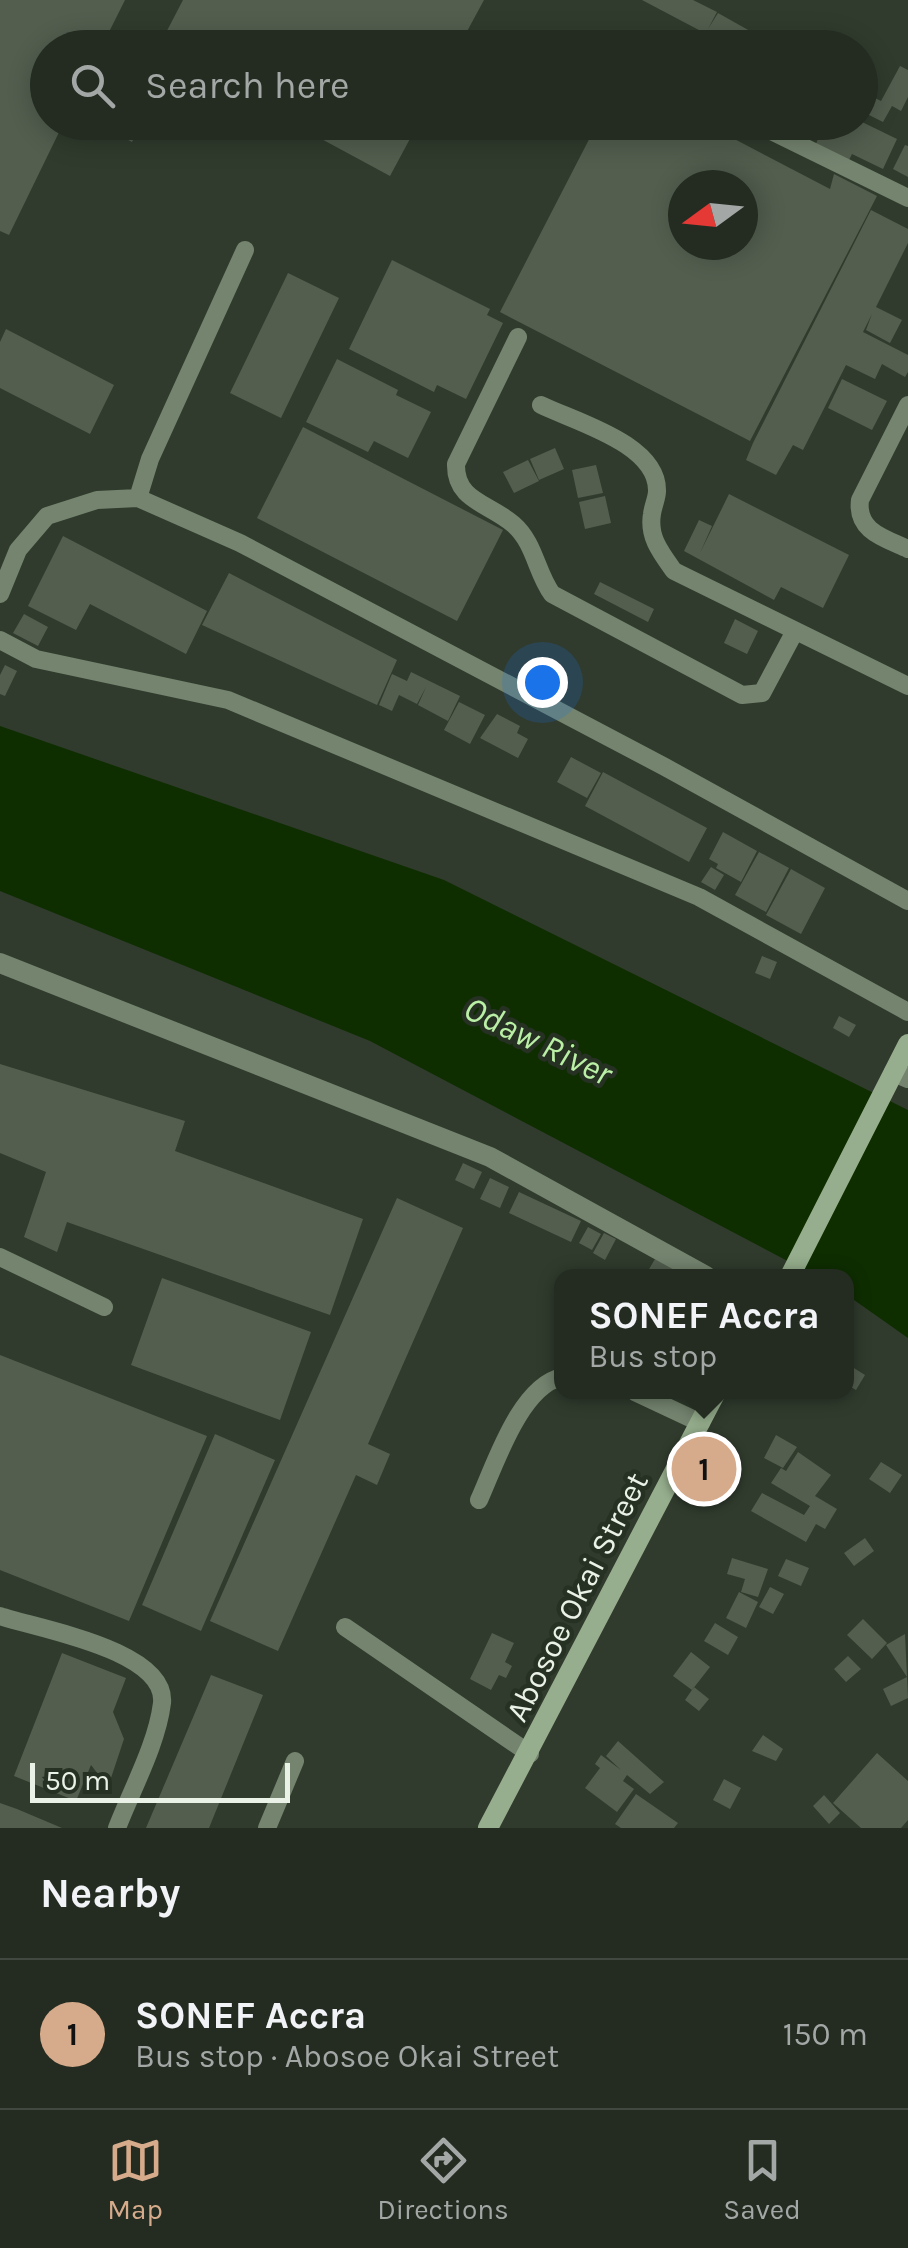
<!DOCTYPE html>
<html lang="en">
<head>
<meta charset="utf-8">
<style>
	:root { --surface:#242c22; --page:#2c342a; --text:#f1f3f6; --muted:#a3a7a5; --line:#414840; --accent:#d6ab8b }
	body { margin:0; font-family:Karla,sans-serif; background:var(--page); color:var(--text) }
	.compass { position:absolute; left:668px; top:170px; width:90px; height:90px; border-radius:50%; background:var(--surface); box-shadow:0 5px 25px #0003; rotate:255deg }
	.scale { position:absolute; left:30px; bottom:25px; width:260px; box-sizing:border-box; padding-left:10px; border:5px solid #eaf1e7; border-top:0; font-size:28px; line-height:35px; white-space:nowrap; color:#eaf1e7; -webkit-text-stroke:8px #263123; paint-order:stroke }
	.you { position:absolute; left:542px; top:682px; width:35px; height:35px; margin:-25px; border:8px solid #fff; border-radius:50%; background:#1a73e8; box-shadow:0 0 0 15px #1a73e833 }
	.badge { display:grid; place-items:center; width:65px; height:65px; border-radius:50%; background:var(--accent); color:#111; font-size:32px; font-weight:700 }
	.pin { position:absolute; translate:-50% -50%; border:5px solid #fff; box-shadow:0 2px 10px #0006 }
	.popup { position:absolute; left:554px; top:1269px; width:300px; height:130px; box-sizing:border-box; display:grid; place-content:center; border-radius:20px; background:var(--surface); filter:drop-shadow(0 2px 8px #0005); font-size:32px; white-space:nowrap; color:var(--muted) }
	.popup b { font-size:38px; color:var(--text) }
	.popup::after { content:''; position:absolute; left:50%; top:100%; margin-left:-20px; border:20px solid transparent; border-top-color:var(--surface) }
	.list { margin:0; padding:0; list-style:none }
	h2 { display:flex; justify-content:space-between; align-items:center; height:130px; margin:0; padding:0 40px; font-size:42px }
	h2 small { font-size:32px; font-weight:400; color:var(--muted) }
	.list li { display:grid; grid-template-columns:65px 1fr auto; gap:30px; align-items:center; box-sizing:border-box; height:150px; padding:0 40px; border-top:2px solid var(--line) }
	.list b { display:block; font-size:38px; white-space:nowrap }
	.list p { margin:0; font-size:32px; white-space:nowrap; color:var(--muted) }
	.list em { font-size:32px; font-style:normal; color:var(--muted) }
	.icon { flex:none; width:55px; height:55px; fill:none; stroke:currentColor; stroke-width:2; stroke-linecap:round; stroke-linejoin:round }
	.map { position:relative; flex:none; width:908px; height:1828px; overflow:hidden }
	.search { position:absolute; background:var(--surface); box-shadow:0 5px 25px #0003; left:30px; right:30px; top:30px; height:110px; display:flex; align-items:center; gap:25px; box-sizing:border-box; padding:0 35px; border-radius:55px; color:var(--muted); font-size:38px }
	.sheet { height:280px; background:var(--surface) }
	nav { display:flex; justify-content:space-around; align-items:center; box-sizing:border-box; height:140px; border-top:2px solid var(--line); background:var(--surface); font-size:28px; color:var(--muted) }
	nav a { display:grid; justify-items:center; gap:5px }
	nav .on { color:var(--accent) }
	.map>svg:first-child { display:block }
</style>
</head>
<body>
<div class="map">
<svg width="908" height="1828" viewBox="0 0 908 1828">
	<rect width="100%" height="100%" fill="#303b2d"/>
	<path fill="#0e2e00" d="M 0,726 L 444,880 L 908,1110 L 908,1338 L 847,1295 L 846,1276 L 816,1276 L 370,1041 L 0,891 Z"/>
	<path fill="#535e4f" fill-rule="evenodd" d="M 0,0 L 125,0 L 101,48 L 48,48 L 48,122 L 64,122 L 9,235 L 0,231 Z
		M 183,0 L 484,0 L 458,48 L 158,48 Z
		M 642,0 L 693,0 L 717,12 L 708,29 L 718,13 L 750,31 L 741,48 L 733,48 Z
		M 900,66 L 908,70 L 908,97 L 901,111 L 892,106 L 883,122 L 867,114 L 875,98 L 881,101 Z
		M 107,122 L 142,122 L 132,142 L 104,127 Z
		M 290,122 L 419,122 L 390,176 Z
		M 598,122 L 702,122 L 830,189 L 834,174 L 877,196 L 750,441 L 500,312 ZM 683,185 L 743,185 L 743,245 L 683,245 Z
		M 792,122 L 860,121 L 897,139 L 883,169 L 852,154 L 849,160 L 816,144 L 819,136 Z
		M 905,145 L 908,146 L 908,177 L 893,169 Z
		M 871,210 L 908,229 L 908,243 L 876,307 L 902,320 L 890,343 L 866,330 L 872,314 L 863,332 L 908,355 L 908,372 L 905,377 L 882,364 L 875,379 L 846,365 L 803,450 L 793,445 L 776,475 L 746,460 L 753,443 Z
		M 392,260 L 490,309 L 487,315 L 503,323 L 466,399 L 437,385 L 434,392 L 349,349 Z
		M 288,273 L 339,298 L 281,418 L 230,393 Z
		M 6,329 L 114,385 L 90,434 L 0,388 L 0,342 Z
		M 337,359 L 398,390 L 396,395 L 431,412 L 408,458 L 374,441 L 368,452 L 306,422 Z
		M 842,379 L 887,401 L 872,430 L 828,408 Z
		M 303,427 L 503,530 L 457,621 L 257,518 Z
		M 555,448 L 564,469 L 539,480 L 530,459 Z
		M 528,460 L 539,481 L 514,493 L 503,472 Z
		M 596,465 L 603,493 L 578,498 L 572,470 Z
		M 729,494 L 849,555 L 823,608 L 781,587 L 774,600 L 684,551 L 699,520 L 712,526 L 700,553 Z
		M 605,496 L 611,523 L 585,529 L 579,502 Z
		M 63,536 L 207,611 L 186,654 L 90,604 L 76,630 L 28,606 Z
		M 229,573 L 397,660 L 377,705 L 202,625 Z
		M 600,582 L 654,609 L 648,622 L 594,594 Z
		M 24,614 L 48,627 L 38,646 L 13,633 Z
		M 735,619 L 758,631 L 747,654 L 724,643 Z
		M 5,665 L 17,671 L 5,696 L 0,694 L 0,675 Z
		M 411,672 L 460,696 L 448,721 L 418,705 L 426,687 L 417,704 L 399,695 L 392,711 L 379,705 L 392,674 L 407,681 Z
		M 459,702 L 485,715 L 470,744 L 444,730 Z
		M 497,714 L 520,726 L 517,733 L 528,739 L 518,758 L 480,738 Z
		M 571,757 L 601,773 L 587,798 L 557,782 Z
		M 603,772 L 707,828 L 689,862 L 585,806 Z
		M 723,832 L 757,851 L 741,882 L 716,868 L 718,864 L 709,859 Z
		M 759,852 L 789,868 L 766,912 L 735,895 Z
		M 711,867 L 724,875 L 715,890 L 701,882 Z
		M 791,869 L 825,888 L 801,934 L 766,915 Z
		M 762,956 L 777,962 L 770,979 L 755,973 Z
		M 839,1016 L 856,1025 L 849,1037 L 833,1028 Z
		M 0,1064 L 185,1121 L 175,1151 L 363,1219 L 330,1315 L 67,1222 L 57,1252 L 24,1237 L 46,1172 L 0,1153 Z
		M 463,1163 L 482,1172 L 474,1189 L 455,1180 Z
		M 490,1178 L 509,1187 L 500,1208 L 480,1199 Z
		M 519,1192 L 581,1221 L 571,1242 L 509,1213 Z
		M 397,1198 L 463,1228 L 368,1444 L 390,1454 L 377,1485 L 356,1475 L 278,1651 L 210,1621 Z
		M 588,1227 L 601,1234 L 592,1250 L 579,1243 Z
		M 604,1233 L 616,1239 L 605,1260 L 593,1253 Z
		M 655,1259 L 669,1266 L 685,1276 L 645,1276 Z
		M 162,1278 L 311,1332 L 280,1420 L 131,1365 Z
		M 0,1355 L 207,1436 L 129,1621 L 0,1570 Z
		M 846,1363 L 865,1375 L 856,1390 L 846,1384 Z
		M 215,1434 L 275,1460 L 201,1631 L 142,1605 Z
		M 776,1435 L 797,1447 L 783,1468 L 764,1458 Z
		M 798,1452 L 831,1475 L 815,1496 L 837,1509 L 825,1529 L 816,1524 L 806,1542 L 751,1511 L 762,1493 L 804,1515 L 810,1506 L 771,1483 L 781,1468 L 786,1471 Z
		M 881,1462 L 902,1475 L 890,1493 L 869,1479 Z
		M 865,1538 L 874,1551 L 854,1566 L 844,1553 Z
		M 732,1558 L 768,1569 L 758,1597 L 741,1592 L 745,1579 L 727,1574 Z
		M 786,1559 L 809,1568 L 801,1586 L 778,1576 Z
		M 770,1587 L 784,1594 L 773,1614 L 759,1607 Z
		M 739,1592 L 758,1602 L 746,1628 L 726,1618 Z
		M 863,1619 L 887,1643 L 872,1659 L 847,1635 Z
		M 715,1623 L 738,1637 L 728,1655 L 704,1641 Z
		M 492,1633 L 514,1643 L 505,1662 L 512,1666 L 506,1678 L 499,1675 L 491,1690 L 470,1679 Z
		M 905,1634 L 908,1698 L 891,1706 L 883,1689 L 907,1677 L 886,1645 Z
		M 691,1652 L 710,1667 L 692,1690 L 673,1676 Z
		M 62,1653 L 126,1678 L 113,1712 L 124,1739 L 108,1787 L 91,1765 L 76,1801 L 14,1776 Z
		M 848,1656 L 861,1669 L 846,1682 L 834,1669 Z
		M 211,1675 L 263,1695 L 209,1828 L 146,1828 Z
		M 694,1687 L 709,1699 L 699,1711 L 685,1700 Z
		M 763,1735 L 783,1749 L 776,1761 L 752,1751 Z
		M 618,1741 L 664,1782 L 650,1794 L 627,1775 L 623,1781 L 634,1789 L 617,1812 L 585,1788 L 600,1768 L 595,1764 L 601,1755 L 621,1770 L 606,1756 Z
		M 877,1753 L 908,1781 L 908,1820 L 901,1828 L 861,1828 L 833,1803 Z
		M 724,1779 L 741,1788 L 730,1809 L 713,1800 Z
		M 636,1794 L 678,1823 L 674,1828 L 621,1828 L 615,1824 Z
		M 824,1795 L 840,1813 L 829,1824 L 813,1806 Z
		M 0,1803 L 17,1809 L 62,1828 L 0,1828 Z"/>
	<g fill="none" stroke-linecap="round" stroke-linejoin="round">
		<path stroke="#74846f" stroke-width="18" d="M 753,122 L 908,198
			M 518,337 L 456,464 C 455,501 489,503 513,524 C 535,543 536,572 552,594 L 742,695 L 762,693 L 795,631
			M 541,405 C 576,422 658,444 657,491 C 657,498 653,506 652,514 C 648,537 661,553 674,571 L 908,686
			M 908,405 L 860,500 C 856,531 884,538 908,549
			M 138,498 L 150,459 L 245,250
			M 0,594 L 18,550 L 47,516 L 97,500 L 138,498 L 240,543 L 665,767 L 908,901
			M 0,640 L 36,659 L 228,700 L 699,897 L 908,1012
			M 0,1257 L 104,1307
			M 635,1392 L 701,1423
			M 479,1500 C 495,1465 520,1386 562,1377
			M 0,1616 C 39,1629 167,1650 162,1703 C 157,1744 132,1789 117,1828
			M 345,1627 L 530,1754
			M 267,1828 L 295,1761"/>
		<path stroke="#74846f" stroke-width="20" d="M 0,963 L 490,1157 L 706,1276
			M 894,1072 L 908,1078"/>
		<path stroke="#96ae8d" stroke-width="20" d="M 790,1276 L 908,1044
			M 488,1828 L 716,1392"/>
	</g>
	<g text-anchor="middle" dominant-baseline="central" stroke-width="9" stroke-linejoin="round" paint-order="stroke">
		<g font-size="32" fill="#eaf1e7" stroke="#263123">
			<text transform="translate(577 1597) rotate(-63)">Abosoe Okai Street</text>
		</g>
		<g font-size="35" font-style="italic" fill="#baefa6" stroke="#263123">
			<text transform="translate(538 1041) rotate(26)">Odaw River</text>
		</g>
	</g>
</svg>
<svg class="compass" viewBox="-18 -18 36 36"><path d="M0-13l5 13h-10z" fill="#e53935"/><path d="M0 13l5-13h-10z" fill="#a3a7a5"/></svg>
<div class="scale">50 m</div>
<div class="you"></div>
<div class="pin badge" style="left:704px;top:1469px">1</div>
<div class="popup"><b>SONEF Accra</b>Bus stop</div>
<div class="search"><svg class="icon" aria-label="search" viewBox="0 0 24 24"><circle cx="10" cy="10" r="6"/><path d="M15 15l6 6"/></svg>Search here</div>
</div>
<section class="sheet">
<h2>Nearby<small></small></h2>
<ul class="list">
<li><span class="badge">1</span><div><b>SONEF Accra</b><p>Bus stop · Abosoe Okai Street</p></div><em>150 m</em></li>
</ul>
</section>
<nav>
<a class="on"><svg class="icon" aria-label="map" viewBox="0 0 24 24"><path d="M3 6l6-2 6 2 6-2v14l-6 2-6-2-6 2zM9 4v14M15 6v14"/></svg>Map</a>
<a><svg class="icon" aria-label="directions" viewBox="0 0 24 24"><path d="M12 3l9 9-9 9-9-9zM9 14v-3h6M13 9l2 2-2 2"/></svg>Directions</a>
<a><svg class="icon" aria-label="saved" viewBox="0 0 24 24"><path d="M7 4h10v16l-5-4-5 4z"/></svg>Saved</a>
</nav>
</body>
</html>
